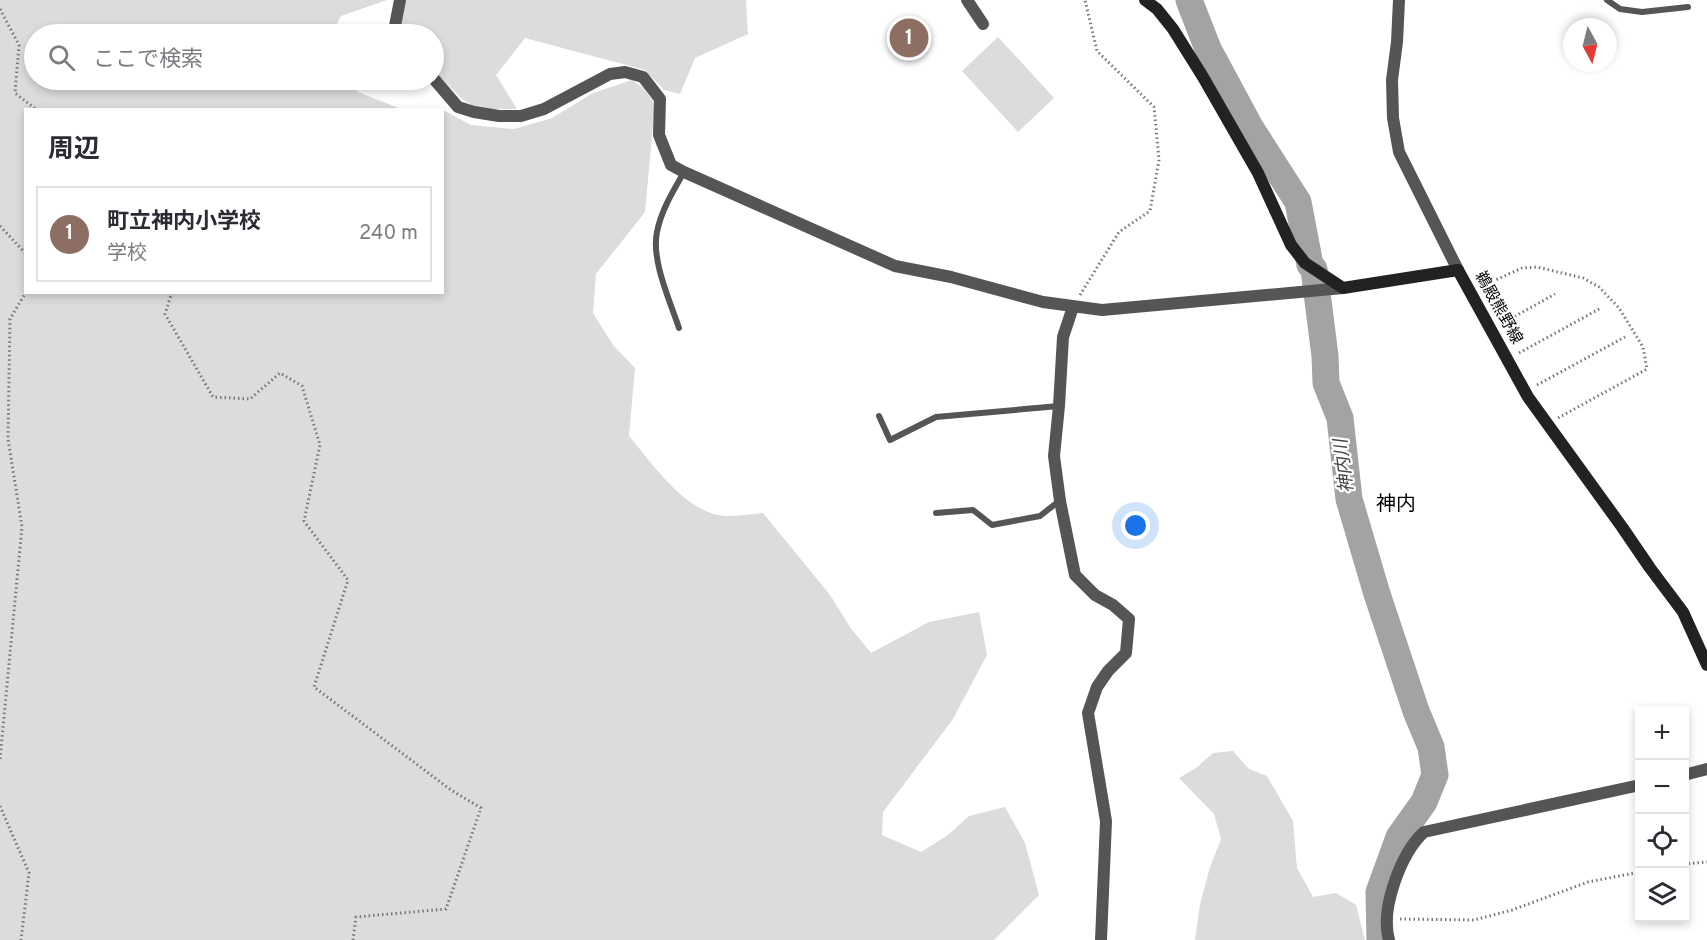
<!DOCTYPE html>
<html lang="ja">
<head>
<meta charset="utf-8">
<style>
	:root { --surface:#fff; --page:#f2f2f3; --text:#2b2b33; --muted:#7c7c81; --line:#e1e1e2; --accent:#b45309 }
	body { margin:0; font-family:Overpass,"Noto Sans JP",sans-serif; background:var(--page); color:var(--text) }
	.controls { position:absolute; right:18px; bottom:18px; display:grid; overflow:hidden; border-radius:0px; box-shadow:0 3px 9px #0003 }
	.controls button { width:54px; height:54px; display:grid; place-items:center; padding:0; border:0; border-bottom:2px solid var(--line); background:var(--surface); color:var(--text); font:30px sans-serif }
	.compass { position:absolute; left:1563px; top:18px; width:54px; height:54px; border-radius:50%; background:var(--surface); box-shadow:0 3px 9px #0003; rotate:173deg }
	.you { position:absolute; left:1136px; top:526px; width:21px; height:21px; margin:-15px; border:4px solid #fff; border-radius:50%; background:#1a73e8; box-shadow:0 0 0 9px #1a73e833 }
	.badge { display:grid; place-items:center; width:39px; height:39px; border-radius:50%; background:var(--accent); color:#fff; font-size:20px; font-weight:700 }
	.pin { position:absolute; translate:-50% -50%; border:3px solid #fff; box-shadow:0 2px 6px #0006 }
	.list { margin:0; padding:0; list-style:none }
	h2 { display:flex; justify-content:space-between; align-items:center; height:78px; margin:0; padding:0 24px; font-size:26px }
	h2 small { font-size:20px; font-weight:400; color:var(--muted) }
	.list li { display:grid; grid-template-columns:39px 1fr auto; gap:18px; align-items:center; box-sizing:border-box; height:96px; margin:0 12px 12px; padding:0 12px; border:2px solid var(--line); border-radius:0px }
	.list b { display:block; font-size:22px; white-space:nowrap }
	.list p { margin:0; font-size:20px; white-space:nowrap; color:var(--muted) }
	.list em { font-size:20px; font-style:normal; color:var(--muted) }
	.icon { flex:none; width:33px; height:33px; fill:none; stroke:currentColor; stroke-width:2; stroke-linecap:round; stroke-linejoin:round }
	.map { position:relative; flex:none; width:1707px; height:940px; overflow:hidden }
	.search { position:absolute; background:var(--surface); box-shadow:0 3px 9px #0003; left:24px; top:24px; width:420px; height:66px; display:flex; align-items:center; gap:15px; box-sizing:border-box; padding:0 21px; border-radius:33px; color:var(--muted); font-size:22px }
	.panel { position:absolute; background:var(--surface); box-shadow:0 3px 9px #0003; left:24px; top:108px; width:420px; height:186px; border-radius:0px }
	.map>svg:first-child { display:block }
</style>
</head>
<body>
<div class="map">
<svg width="1707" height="940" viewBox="0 0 1707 940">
	<rect width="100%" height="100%" fill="#fff"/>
	<path fill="#dcdcdc" d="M 0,0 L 387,0 L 341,16 L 332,34 L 34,34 L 34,80 L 348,80 L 358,92 L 401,109 L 26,110 L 26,292 L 442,292 L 443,110 L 471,125 L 514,129 L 552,118 L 593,93 L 632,80 L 643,88 L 655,104 L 645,212 L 596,274 L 593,313 L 613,345 L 635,368 L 629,436 C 651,462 687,515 726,516 C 738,516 751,514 763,513 L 830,595 L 850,627 L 871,653 L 929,622 L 979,612 L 987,655 L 953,719 L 883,812 L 882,835 L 921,852 L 948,835 L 969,816 L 1005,807 L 1025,843 L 1039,895 L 994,940 L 0,940 Z
		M 405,0 L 746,0 L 748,34 L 695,58 L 680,94 L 664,90 L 645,70 L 525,38 L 496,75 L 517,109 L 478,109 L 462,99 L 434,71 L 434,34 L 404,34 L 401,26 Z
		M 998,37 L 1054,98 L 1018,132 L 962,71 Z
		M 1233,751 L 1249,769 L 1267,776 L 1293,821 L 1297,868 L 1313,897 L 1336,893 L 1356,905 L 1365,940 L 1195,940 L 1200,904 L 1210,867 L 1221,839 L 1214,814 L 1179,778 L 1196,768 L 1213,753 Z"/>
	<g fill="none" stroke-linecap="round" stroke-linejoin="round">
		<path stroke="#a3a3a3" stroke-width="27" d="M 1189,0 L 1208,49 L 1250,127 L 1298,202 L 1310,265 L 1314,269 L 1325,356 L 1326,383 L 1340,418 L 1349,499 L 1377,594 L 1416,711 L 1431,747 L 1435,775 L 1424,802 L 1399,837 L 1379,892 L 1380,940"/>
		<path stroke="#777" stroke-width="3" stroke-dasharray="1.5 3" stroke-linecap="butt" d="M 0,9 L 19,45 L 15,93 L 37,110
			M 143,110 L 147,110
			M 0,226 L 26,254
			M 1480,287 L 1522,268 L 1537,267 L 1583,278 L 1599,287 L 1619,308 L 1643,347 L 1647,369 L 1558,418
			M 172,292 L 165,314 L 213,397 L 250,399 L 280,373 L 302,386 L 320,445 L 304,521 L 348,580 L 314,687 L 451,790 L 481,808 L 446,909 L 356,917 L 353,940
			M 1080,295 L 1119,232 L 1150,211 L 1159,160 L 1154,107 L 1097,51 L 1085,0
			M 1503,323 L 1555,294
			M 1519,353 L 1601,308
			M 1537,385 L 1625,337
			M 0,759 L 22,527 L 8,439 L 10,319 L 26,292
			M 0,806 L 29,873 L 21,940
			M 1684,864 L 1707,862
			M 1400,919 L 1474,920 L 1512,910 L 1588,882 L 1640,872"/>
		<path stroke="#555" stroke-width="6" d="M 1607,0 L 1620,9 L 1642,12 L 1688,7
			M 679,328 C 670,301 651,260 657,232 C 661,211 673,191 684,172
			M 879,416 L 890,440 L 936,417 L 1059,406
			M 936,513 L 973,510 L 992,525 L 1040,516 L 1059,501"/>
		<path stroke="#555" stroke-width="12" d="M 967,0 L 983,24
			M 399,34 L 395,26 L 400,0
			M 434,79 L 458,107 L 474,112 L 499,116 L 521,116 L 544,109 L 610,74 L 625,72 L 643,77 L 660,99 L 659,135 L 671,165 L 684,172 L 895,266 L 951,277 L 1043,302 L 1102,310 L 1343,288
			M 1073,307 L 1063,337 L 1059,406 L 1054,456 L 1060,501 L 1075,575 L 1095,595 L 1113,605 L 1129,619 L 1126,653 L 1108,671 L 1097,687 L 1088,713 L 1106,821 L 1101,940
			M 1684,775 L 1707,769
			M 1389,940 C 1380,909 1401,853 1424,832 L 1640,785"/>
		<path stroke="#555" stroke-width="12" d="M 1399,0 L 1397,42 L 1392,80 L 1393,118 L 1399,152 L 1458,270"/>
		<path stroke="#222" stroke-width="12" d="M 1145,0 L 1157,9 L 1173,29 L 1203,77 L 1258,173 L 1291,245 L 1305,263 L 1343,288 L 1458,270 L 1528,397 L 1622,527 L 1650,568 L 1683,612 L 1707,665"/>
	</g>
	<g text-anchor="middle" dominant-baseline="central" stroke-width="4.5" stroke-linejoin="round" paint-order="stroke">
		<g font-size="16" fill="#000" stroke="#fff">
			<text transform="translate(1498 308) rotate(61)">鵜殿熊野線</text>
		</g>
		<g font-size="18" font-style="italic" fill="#444" stroke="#fff">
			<text transform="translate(1345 466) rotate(-97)">神内川</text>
		</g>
		<g font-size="20" fill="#000" stroke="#fff">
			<text x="1396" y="505">神内</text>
		</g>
	</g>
</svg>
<div class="controls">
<button>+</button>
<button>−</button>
<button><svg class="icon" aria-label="locate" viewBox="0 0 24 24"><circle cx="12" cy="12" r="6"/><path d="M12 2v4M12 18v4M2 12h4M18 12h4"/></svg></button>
<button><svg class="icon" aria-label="layers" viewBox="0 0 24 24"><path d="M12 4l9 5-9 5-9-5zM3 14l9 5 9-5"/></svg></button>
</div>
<svg class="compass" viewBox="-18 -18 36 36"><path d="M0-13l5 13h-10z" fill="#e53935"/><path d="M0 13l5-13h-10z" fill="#7c7c81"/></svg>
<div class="you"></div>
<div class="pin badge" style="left:909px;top:38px;background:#8d6e63">1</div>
<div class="search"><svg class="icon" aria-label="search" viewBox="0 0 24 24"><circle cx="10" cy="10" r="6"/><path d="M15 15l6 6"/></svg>ここで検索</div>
<section class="panel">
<h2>周辺<small></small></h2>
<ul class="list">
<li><span class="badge" style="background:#8d6e63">1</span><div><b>町立神内小学校</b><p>学校</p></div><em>240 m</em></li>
</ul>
</section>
</div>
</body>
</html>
